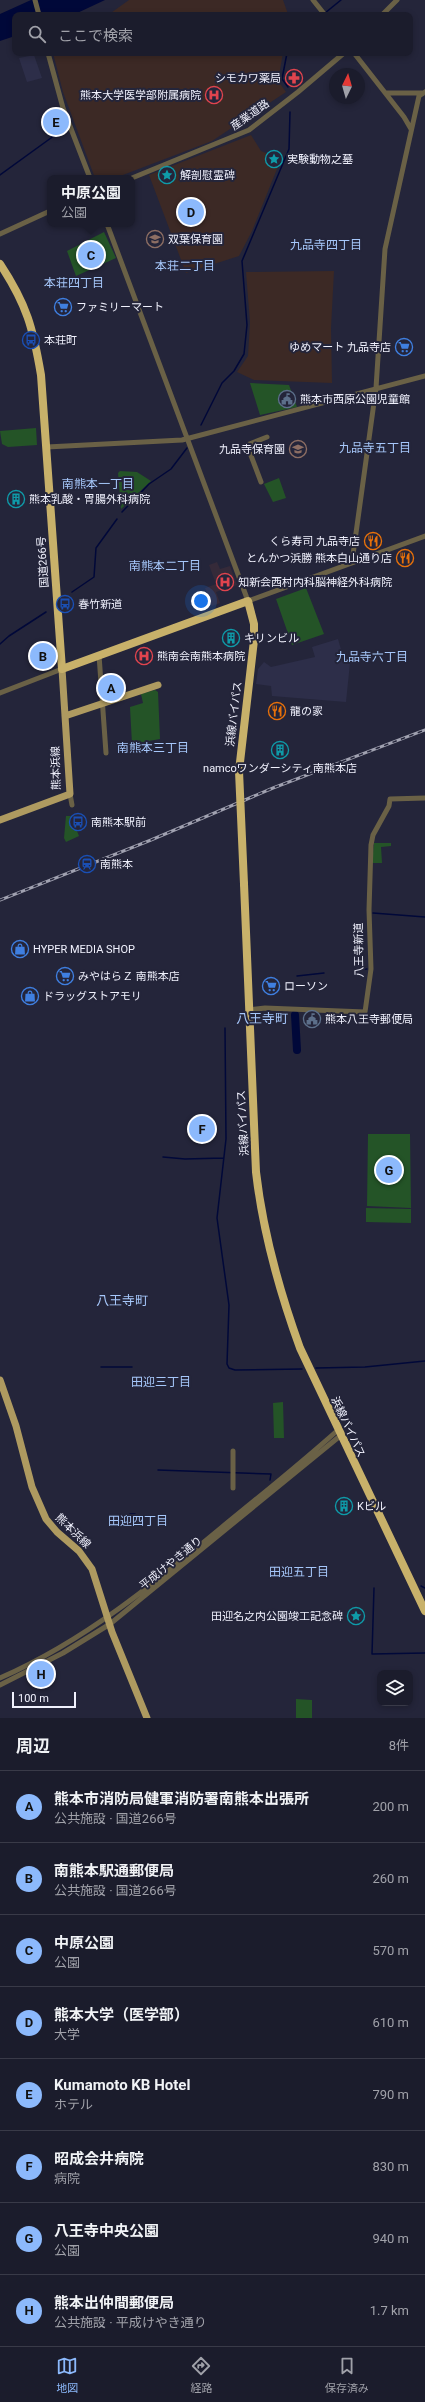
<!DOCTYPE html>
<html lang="ja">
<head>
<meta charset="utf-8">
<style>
	:root { --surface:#1b1c2c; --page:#242534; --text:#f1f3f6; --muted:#a0a1a9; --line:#393a48; --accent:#8cb9fc }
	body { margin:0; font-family:Roboto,"Noto Sans JP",sans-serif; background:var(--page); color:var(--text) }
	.controls { position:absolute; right:12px; bottom:12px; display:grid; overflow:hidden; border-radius:8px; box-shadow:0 2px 6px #0003 }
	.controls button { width:36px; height:36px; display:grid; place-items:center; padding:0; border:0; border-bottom:1px solid var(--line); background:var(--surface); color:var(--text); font:20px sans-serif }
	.compass { position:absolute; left:329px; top:68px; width:36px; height:36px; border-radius:50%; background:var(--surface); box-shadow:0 2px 6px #0003; rotate:5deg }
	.scale { position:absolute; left:12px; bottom:10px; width:64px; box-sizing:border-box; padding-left:4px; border:2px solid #f0f1fd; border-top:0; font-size:11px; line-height:14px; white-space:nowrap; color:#f0f1fd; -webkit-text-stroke:3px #24253a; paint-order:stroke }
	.you { position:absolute; left:201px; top:601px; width:14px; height:14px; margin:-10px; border:3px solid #fff; border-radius:50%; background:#1a73e8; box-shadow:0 0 0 6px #1a73e833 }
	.badge { display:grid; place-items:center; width:26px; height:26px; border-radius:50%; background:var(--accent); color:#111; font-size:13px; font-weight:700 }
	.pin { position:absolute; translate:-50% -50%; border:2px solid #fff; box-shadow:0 1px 4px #0006 }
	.popup { position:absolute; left:47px; top:175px; width:88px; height:52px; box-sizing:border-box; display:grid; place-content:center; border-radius:8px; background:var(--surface); filter:drop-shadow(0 1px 3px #0005); font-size:13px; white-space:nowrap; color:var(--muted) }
	.popup b { font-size:15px; color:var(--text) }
	.popup::after { content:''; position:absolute; left:50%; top:100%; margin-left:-8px; border:8px solid transparent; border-top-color:var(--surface) }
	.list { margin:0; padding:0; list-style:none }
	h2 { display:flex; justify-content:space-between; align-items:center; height:52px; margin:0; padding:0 16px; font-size:17px }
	h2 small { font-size:13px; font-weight:400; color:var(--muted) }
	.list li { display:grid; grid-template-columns:26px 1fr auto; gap:12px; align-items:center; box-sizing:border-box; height:72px; padding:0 16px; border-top:1px solid var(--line) }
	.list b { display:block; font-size:15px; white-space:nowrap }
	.list p { margin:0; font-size:13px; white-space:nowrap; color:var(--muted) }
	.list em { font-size:13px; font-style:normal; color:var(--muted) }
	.icon { flex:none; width:22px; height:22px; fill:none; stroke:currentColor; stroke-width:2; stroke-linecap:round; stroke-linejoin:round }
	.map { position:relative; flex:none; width:425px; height:1718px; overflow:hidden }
	.search { position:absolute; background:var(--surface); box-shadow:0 2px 6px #0003; left:12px; right:12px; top:12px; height:44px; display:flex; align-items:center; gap:10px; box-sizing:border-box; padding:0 14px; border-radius:8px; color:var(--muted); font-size:15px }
	.sheet { height:628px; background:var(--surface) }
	nav { display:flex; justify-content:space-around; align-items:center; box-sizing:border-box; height:56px; border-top:1px solid var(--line); background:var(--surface); font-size:11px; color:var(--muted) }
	nav a { display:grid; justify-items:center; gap:2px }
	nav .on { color:var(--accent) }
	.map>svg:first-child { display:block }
</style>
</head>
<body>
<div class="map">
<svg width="425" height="1718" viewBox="0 0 425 1718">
	<rect width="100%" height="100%" fill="#24253a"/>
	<path fill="#2d2e49" d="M 34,55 L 42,78 L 27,82 L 19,58 Z
		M 338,639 L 344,660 L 350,663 L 346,702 L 272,696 L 271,686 L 256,684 L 258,669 L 264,662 L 271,667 L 315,657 L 312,647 Z"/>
	<path fill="#3c2925" d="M 129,0 L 283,0 L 288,14 L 108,15 Z
		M 53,53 L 283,53 L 278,81 L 286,92 L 212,141 L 115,178 L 95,178 L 63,92 Z
		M 251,135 L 261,151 L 281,159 L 252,231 L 239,256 L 186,273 L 149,175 Z
		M 334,271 L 331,328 L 332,383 L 254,380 L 237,372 L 248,356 L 250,322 L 246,272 Z"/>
	<path fill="#352a39" d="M 217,562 L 220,569 L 230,566 L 237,585 L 216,592 L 220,603 L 212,606 L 205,588 L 216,584 L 209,565 Z"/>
	<path fill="#245427" d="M 104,232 L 116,258 L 76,276 L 67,251 Z
		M 250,383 L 289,385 L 297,407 L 260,415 Z
		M 36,428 L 37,445 L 8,447 L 2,444 L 0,431 Z
		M 120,471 L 137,472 L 151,481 L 121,509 L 118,473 Z
		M 279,478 L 286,498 L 273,502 L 264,484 Z
		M 306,588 L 324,634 L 292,645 L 276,599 Z
		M 155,690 L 158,692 L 160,739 L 132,744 L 130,707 L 143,703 L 141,694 Z
		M 66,816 L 71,816 L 79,836 L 66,842 L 64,838 Z
		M 374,843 L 391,843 L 391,846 L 381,847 L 382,863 L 372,863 Z
		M 368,1134 L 410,1134 L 411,1208 L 367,1206 Z
		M 366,1208 L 411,1209 L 411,1223 L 366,1222 Z
		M 283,1402 L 284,1438 L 274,1438 L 273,1403 Z
		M 296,1699 L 312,1700 L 312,1718 L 296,1718 Z"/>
	<path fill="#000839" d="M 31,0 L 105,0 L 73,15 L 15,15 L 15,36 L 0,41 L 0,14 Z"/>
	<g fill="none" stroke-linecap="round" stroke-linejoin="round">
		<path stroke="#000839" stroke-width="1.5" d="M 325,13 L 341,0
			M 202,15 L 204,13
			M 287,53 L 282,79 L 288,87
			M 0,175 L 62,130
			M 201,425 L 222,383 L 234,371 L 244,354 L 247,325 L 242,261 L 289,149 L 290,112
			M 122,512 L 149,484 L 171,469 L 187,448
			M 72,592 L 94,577 L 96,548 L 117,519
			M 0,644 L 9,636 L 46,612
			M 373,913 L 425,917
			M 355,970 L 367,969
			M 297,976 L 324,973
			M 225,1028 L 226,1139 L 217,1218 L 229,1305 L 227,1364 L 229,1368 L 235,1370 L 302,1369
			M 163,1157 L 185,1159 L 224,1158
			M 101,1367 L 132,1367
			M 316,1368 L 365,1367 L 425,1361
			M 158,1470 L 271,1474 L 270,1480
			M 130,1514 L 135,1514 L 130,1516
			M 421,1586 L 425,1588
			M 374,1588 L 372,1654 L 425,1653"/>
		<path stroke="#000839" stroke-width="8" d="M 295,1015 L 297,1050"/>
		<path stroke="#6a6146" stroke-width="5" d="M 35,0 L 39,15
			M 313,0 L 325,15
			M 382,15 L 397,0
			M 48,53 L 63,108 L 90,178
			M 354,53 L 404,117 L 411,129
			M 386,93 L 423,93
			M 132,178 L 249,130 L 298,92 L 344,53
			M 107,224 L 248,601 L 425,536
			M 0,234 L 50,211
			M 47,447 L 182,440 L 425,376
			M 261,482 L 247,445 L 267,437
			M 352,562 L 376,388 L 385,249 L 419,96 L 425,92
			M 99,655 L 106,753
			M 0,693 L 62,669
			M 70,794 L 72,805
			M 249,1010 L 265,1008 L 365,1012 L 371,969 L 369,910 L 371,845 L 373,835 L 389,806 L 390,799 L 425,798
			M 233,1488 L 233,1451
			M 0,1678 C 85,1641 156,1582 227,1523 C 264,1493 302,1462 338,1430
			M 0,1685 L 63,1653 L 110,1624 L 340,1436"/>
		<path stroke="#ae9a60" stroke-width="7" d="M 65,716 L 158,685
			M 0,820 L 70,794 L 62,669
			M 0,1380 L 16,1426 L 32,1487 L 46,1519 L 57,1532 L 79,1551 L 92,1569 L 112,1632 L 147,1718"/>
		<path stroke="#c8b16a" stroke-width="8" d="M 0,264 C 27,305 33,328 41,375 L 62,669 L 248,601 L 254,624 L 254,640 L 239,771
			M 244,884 L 256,1172 C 263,1233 279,1290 300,1348 L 425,1611"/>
		<g stroke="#a0a1b0" stroke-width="3">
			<path id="rail" d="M 0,900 L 151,840 L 273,788 L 425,730"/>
		</g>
		<use href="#rail" stroke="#24253a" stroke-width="1.5" stroke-dasharray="4.5" stroke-linecap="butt"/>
		<path stroke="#c8b16a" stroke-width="8" d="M 239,771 L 244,884"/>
	</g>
	<defs>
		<g id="pharmacy-ring" transform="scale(0.9)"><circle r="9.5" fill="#24253a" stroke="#e0444e" stroke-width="1.5"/><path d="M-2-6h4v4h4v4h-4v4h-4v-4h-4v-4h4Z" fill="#e0444e"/></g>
		<g id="hospital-ring" transform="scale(0.9)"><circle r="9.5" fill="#24253a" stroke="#e0444e" stroke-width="1.5"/><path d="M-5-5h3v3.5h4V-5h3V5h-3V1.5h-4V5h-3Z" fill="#e0444e"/></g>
		<g id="sight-ring" transform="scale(0.9)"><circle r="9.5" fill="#24253a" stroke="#0f9aa8" stroke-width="1.5"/><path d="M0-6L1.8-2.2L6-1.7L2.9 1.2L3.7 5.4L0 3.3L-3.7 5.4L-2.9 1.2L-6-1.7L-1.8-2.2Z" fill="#0f9aa8"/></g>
		<g id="school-ring" transform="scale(0.9)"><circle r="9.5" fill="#24253a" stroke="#8d6e63" stroke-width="1.5"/><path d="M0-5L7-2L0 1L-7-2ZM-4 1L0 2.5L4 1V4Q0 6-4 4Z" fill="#8d6e63"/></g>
		<g id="supermarket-ring" transform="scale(0.9)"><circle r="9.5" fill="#24253a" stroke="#3f7fe0" stroke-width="1.5"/><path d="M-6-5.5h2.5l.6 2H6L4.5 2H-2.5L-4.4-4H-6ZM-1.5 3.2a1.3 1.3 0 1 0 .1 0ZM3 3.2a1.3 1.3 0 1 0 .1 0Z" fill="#3f7fe0"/></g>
		<g id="bus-ring" transform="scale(0.9)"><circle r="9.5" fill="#24253a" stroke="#1a4fb4" stroke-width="1.5"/><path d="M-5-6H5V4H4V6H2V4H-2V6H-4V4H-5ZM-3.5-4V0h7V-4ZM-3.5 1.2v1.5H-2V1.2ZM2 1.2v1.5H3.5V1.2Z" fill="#1a4fb4"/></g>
		<g id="civic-ring" transform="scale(0.9)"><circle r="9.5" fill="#24253a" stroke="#5c6f8a" stroke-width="1.5"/><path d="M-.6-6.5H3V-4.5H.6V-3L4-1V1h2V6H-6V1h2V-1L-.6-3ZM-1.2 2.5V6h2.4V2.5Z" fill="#5c6f8a"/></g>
		<g id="building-ring" transform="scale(0.9)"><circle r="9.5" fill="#24253a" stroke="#0f9aa8" stroke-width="1.5"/><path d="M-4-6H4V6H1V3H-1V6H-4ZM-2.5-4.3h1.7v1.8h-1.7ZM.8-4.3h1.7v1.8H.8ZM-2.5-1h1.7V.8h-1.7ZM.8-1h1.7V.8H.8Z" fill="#0f9aa8"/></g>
		<g id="restaurant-ring" transform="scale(0.9)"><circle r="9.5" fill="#24253a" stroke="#e8710a" stroke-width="1.5"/><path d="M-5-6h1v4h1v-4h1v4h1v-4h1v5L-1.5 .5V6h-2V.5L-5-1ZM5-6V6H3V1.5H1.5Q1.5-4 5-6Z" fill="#e8710a"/></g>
		<g id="station-ring" transform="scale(0.9)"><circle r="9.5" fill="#24253a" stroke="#1a4fb4" stroke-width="1.5"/><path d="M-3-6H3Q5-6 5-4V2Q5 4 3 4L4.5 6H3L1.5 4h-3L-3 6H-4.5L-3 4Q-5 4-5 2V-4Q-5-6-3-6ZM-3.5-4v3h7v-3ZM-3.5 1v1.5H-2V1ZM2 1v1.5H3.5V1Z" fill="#1a4fb4"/></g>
		<g id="shop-ring" transform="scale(0.9)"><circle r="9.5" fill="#24253a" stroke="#3f7fe0" stroke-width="1.5"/><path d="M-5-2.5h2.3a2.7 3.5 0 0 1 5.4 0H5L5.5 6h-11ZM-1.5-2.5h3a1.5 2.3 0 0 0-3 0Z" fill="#3f7fe0"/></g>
	</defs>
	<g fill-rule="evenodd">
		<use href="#pharmacy-ring" x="294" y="78"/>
		<use href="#hospital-ring" x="214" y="95"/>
		<use href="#sight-ring" x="274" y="159"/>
		<use href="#sight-ring" x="167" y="175"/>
		<use href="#school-ring" x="155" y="239"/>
		<use href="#supermarket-ring" x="63" y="307"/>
		<use href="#bus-ring" x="31" y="340"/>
		<use href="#supermarket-ring" x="404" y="347"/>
		<use href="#civic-ring" x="287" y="399"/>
		<use href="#school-ring" x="298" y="449"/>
		<use href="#building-ring" x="16" y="499"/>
		<use href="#restaurant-ring" x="373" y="541"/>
		<use href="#restaurant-ring" x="405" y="558"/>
		<use href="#hospital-ring" x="225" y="582"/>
		<use href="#bus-ring" x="65" y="604"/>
		<use href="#building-ring" x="231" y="638"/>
		<use href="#hospital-ring" x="144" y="656"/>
		<use href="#restaurant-ring" x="277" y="711"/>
		<use href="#building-ring" x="280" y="750"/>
		<use href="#bus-ring" x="78" y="822"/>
		<use href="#station-ring" x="87" y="864"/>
		<use href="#shop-ring" x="20" y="949"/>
		<use href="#supermarket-ring" x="65" y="976"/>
		<use href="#supermarket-ring" x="271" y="986"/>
		<use href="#shop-ring" x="30" y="996"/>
		<use href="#civic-ring" x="312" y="1019"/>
		<use href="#building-ring" x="344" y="1506"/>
		<use href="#sight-ring" x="356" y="1616"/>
	</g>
	<g text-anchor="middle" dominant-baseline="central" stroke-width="4" stroke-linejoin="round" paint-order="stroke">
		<g font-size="11" fill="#f0f1fd" stroke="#24253a" text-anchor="start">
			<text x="281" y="78" text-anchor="end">シモカワ薬局</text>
			<text x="201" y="95" text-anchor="end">熊本大学医学部附属病院</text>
			<text x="287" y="159">実験動物之墓</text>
			<text x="180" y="175">解剖慰霊碑</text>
			<text x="168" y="239">双葉保育園</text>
			<text x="76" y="307">ファミリーマート</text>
			<text x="44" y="340">本荘町</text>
			<text x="391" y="347" text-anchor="end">ゆめマート 九品寺店</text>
			<text x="300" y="399">熊本市西原公園児童館</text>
			<text x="285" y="449" text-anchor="end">九品寺保育園</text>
			<text x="29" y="499">熊本乳酸・胃腸外科病院</text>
			<text x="360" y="541" text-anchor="end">くら寿司 九品寺店</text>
			<text x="392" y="558" text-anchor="end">とんかつ浜勝 熊本白山通り店</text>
			<text x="238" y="582">知新会西村内科脳神経外科病院</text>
			<text x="78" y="604">春竹新道</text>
			<text x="244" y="638">キリンビル</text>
			<text x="157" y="656">熊南会南熊本病院</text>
			<text x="290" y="711">龍の家</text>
			<text x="280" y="768" text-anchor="middle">namcoワンダーシティ南熊本店</text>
			<text x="91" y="822">南熊本駅前</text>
			<text x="100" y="864">南熊本</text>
			<text x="33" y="949">HYPER MEDIA SHOP</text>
			<text x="78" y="976">みやはらＺ 南熊本店</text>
			<text x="284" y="986">ローソン</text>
			<text x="43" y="996">ドラッグストアモリ</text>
			<text x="325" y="1019">熊本八王寺郵便局</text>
			<text x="357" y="1506">Kビル</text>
			<text x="343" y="1616" text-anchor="end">田迎名之内公園竣工記念碑</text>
		</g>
		<g font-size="11" fill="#f0f1fd" stroke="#24253a">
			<text transform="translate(250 115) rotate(-35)">産業道路</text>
			<text transform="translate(43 562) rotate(-94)">国道266号</text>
			<text transform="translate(234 714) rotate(-83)">浜線バイパス</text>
			<text transform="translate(56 768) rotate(-91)">熊本浜線</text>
			<text transform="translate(359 950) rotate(-91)">八王寺新道</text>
			<text transform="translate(243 1123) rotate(-93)">浜線バイパス</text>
			<text transform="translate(348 1427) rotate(65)">浜線バイパス</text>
			<text transform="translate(73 1531) rotate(44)">熊本浜線</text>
			<text transform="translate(171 1563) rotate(-39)">平成けやき通り</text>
		</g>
		<g font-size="12" fill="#a6c7fa" stroke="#24253a">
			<text x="326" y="245">九品寺四丁目</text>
			<text x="185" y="266">本荘二丁目</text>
			<text x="74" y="283">本荘四丁目</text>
			<text x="375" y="448">九品寺五丁目</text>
			<text x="98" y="484">南熊本一丁目</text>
			<text x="165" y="566">南熊本二丁目</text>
			<text x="372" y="657">九品寺六丁目</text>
			<text x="153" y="748">南熊本三丁目</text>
			<text x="161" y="1382">田迎三丁目</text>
			<text x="138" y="1521">田迎四丁目</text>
			<text x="299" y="1572">田迎五丁目</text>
		</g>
		<g font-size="13" fill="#a6c7fa" stroke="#24253a">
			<text x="262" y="1018">八王寺町</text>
			<text x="122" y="1300">八王寺町</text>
		</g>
	</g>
</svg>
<div class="controls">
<button><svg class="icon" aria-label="layers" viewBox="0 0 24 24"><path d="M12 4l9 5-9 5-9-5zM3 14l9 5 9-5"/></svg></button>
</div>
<svg class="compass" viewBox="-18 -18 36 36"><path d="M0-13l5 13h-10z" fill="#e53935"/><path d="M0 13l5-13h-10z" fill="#a0a1a9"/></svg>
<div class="scale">100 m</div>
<div class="you"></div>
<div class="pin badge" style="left:111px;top:688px">A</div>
<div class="pin badge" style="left:43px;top:656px">B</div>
<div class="pin badge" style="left:91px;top:255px">C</div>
<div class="popup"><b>中原公園</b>公園</div>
<div class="pin badge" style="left:191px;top:212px">D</div>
<div class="pin badge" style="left:56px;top:122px">E</div>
<div class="pin badge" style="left:202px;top:1129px">F</div>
<div class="pin badge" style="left:389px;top:1170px">G</div>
<div class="pin badge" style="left:41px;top:1674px">H</div>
<div class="search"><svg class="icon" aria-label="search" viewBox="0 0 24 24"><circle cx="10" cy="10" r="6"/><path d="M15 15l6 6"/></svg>ここで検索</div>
</div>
<section class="sheet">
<h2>周辺<small>8件</small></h2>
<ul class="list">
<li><span class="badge">A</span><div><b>熊本市消防局健軍消防署南熊本出張所</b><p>公共施設 · 国道266号</p></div><em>200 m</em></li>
<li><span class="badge">B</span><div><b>南熊本駅通郵便局</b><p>公共施設 · 国道266号</p></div><em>260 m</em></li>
<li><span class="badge">C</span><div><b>中原公園</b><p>公園</p></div><em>570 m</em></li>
<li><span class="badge">D</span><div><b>熊本大学（医学部）</b><p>大学</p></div><em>610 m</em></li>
<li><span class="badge">E</span><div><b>Kumamoto KB Hotel</b><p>ホテル</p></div><em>790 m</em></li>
<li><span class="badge">F</span><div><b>昭成会井病院</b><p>病院</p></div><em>830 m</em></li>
<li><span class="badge">G</span><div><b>八王寺中央公園</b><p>公園</p></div><em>940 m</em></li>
<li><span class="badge">H</span><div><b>熊本出仲間郵便局</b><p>公共施設 · 平成けやき通り</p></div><em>1.7 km</em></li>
</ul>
</section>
<nav>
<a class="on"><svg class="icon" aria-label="map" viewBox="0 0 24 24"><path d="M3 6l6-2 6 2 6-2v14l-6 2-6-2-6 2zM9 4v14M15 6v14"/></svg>地図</a>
<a><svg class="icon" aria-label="directions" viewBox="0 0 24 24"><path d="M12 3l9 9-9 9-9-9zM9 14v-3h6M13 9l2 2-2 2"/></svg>経路</a>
<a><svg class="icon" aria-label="saved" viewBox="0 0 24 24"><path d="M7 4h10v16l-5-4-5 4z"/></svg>保存済み</a>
</nav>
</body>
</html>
